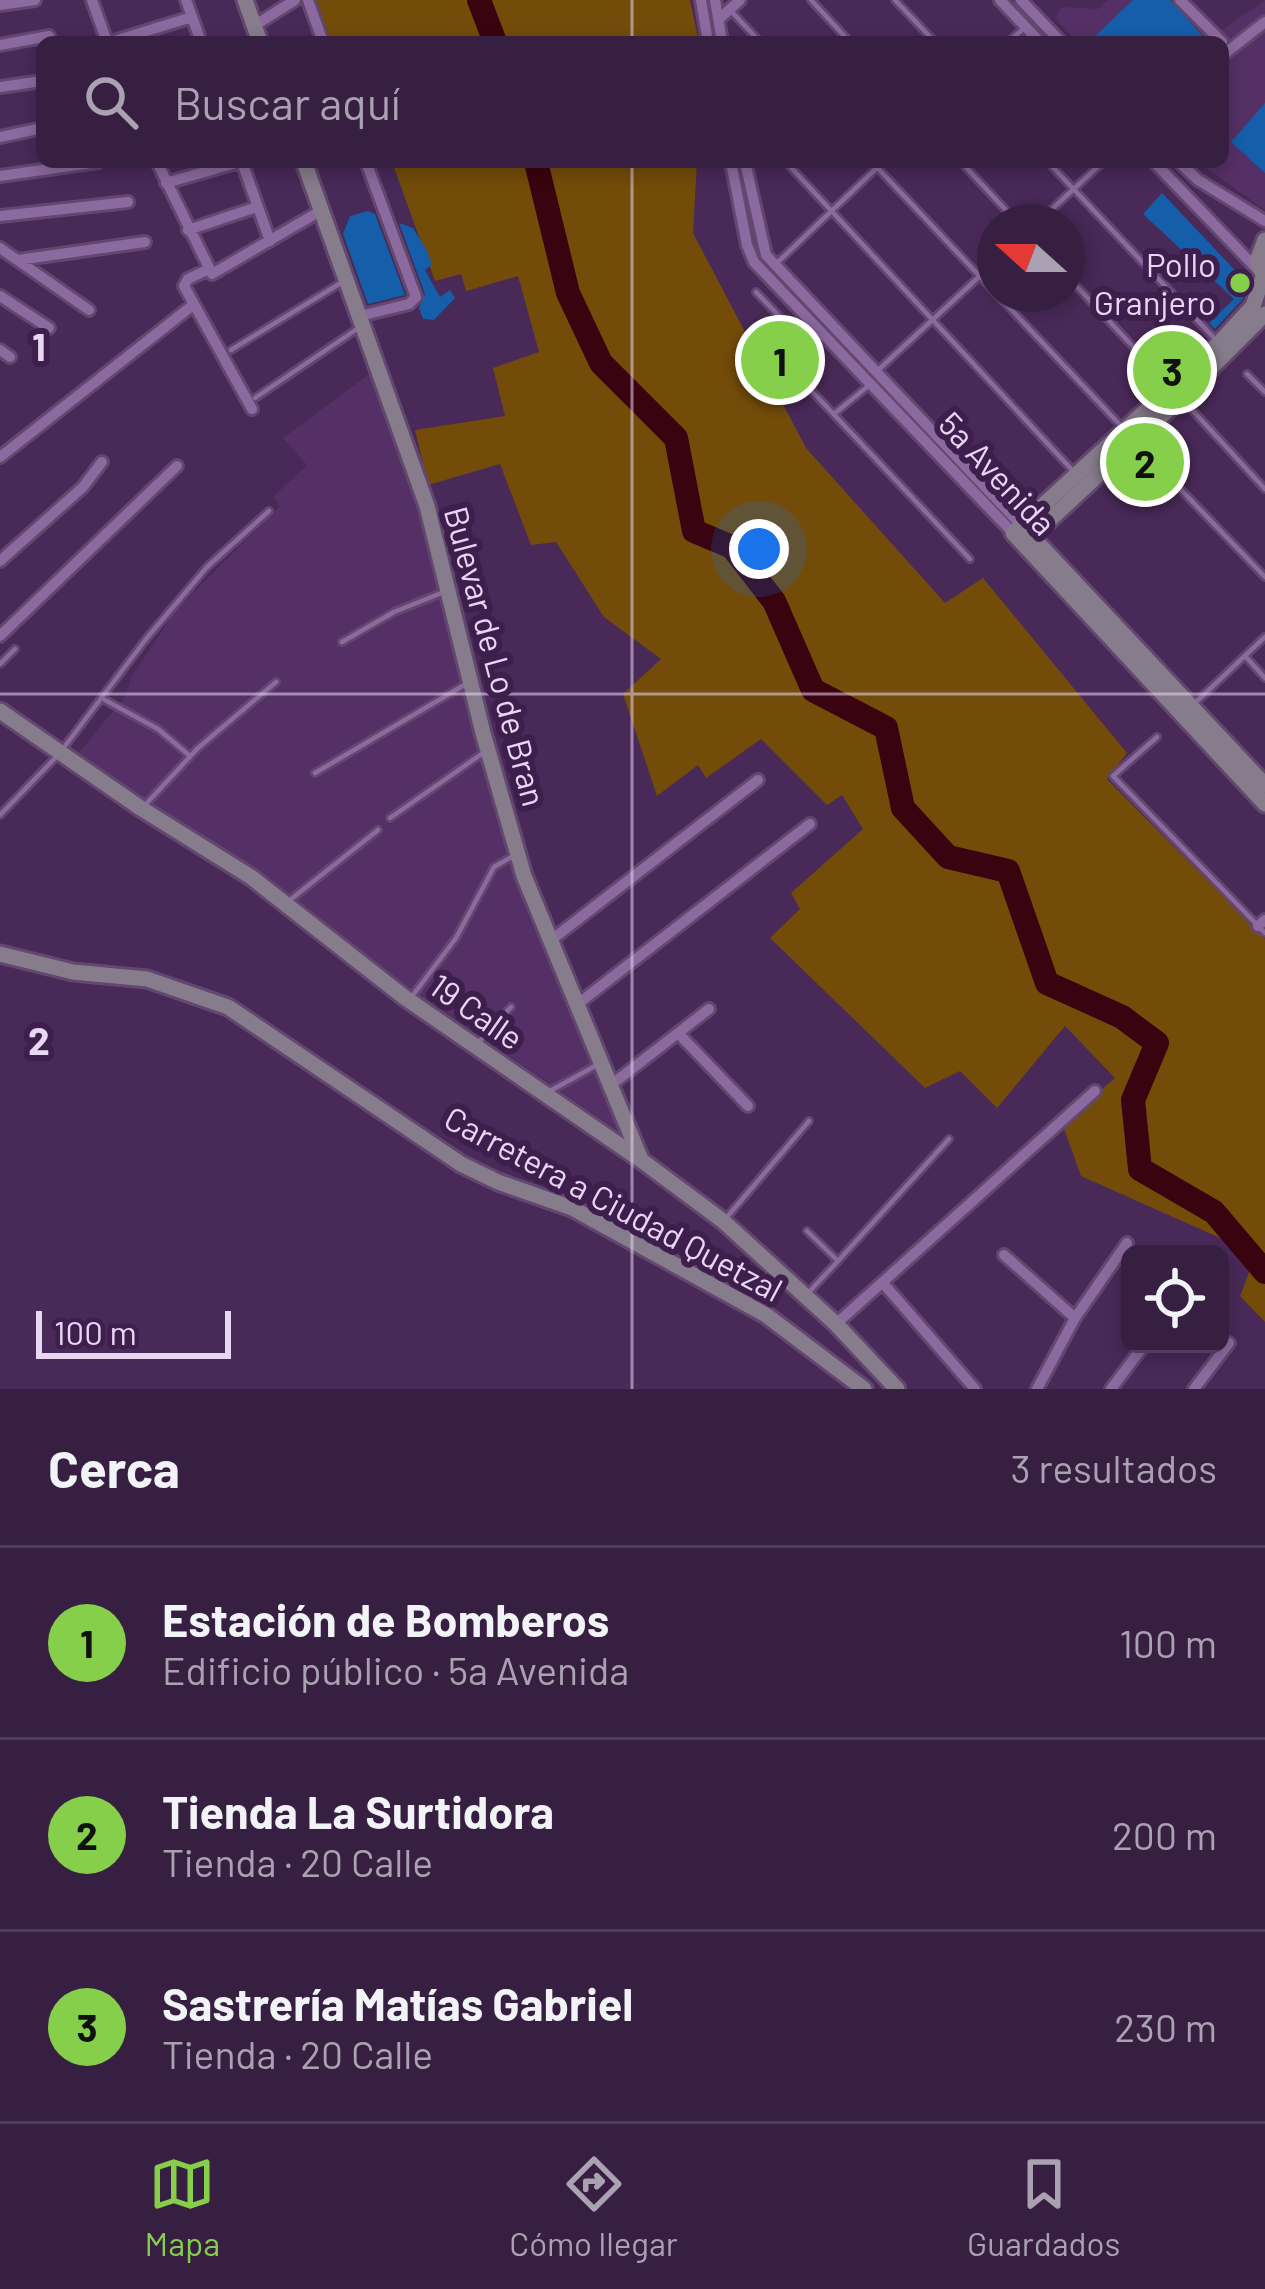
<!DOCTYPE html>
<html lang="es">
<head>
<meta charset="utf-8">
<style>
	:root { --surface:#371f42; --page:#422c4d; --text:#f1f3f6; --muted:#aaa2b2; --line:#513d5b; --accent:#86cf4b }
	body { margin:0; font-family:Barlow,sans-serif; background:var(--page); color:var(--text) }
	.controls { position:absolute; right:36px; bottom:36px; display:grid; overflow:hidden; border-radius:18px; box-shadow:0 6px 18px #0003 }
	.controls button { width:108px; height:108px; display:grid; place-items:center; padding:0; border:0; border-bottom:3px solid var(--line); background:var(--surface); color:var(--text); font:60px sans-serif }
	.compass { position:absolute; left:977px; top:204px; width:108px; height:108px; border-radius:50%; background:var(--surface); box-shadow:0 6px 18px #0003; rotate:291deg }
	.scale { position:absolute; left:36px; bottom:30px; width:195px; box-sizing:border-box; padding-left:12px; border:6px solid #e9d6f3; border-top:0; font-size:33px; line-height:42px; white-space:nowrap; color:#e9d6f3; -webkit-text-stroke:9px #3e1e4d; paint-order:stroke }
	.you { position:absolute; left:759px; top:549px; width:42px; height:42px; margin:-30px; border:9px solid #fff; border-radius:50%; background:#1a73e8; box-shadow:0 0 0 18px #1a73e833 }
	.badge { display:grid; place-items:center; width:78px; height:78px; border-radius:50%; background:var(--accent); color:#111; font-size:39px; font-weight:700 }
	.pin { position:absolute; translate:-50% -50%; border:6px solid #fff; box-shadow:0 3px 12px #0006 }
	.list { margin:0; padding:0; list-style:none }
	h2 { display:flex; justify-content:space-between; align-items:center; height:156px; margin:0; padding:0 48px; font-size:51px }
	h2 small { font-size:39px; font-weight:400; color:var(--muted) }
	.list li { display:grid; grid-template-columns:78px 1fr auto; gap:36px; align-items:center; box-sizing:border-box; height:192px; padding:0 48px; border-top:3px solid var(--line) }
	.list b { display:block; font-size:45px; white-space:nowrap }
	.list p { margin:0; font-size:39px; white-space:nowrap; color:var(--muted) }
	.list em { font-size:39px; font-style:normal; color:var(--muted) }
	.icon { flex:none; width:66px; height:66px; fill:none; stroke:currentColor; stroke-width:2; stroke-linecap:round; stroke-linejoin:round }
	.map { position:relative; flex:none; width:1265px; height:1389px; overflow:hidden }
	.search { position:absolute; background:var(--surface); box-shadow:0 6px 18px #0003; left:36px; right:36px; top:36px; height:132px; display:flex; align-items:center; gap:30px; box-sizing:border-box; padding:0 42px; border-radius:18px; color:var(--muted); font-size:45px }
	.sheet { height:732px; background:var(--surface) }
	nav { display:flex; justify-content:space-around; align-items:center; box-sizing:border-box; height:168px; border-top:3px solid var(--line); background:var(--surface); font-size:33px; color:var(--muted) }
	nav a { display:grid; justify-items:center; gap:6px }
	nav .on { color:var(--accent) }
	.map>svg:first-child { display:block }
</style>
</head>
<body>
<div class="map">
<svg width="1265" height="1389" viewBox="0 0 1265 1389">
	<rect width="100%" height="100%" fill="#492958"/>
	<path fill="#553066" d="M 1108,0 L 1189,0 L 1219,32 L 1265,0 L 1265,210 L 1198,162 L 1223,162 L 1223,42 L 1077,42 L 1055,18 L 1062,7 L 1098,9 Z
		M 372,372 L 421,518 L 469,710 L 529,918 L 581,1028 L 620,1132 L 379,966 L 295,898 L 216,844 L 76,756 L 124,698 L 133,674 L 176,610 L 280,506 L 273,497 L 307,465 L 283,438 Z"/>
	<path fill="#734c0a" d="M 312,0 L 690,0 L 699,42 L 328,42 Z
		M 392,162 L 697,162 L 693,233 L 806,448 L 945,603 L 983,578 L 1127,753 L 1107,779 L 1265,939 L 1265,1322 L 1240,1296 L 1256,1254 L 1081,1176 L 1062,1123 L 1115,1078 L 1065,1026 L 997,1108 L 960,1071 L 925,1088 L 770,938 L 800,909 L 791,893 L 863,829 L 842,795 L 827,805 L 761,739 L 706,778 L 698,765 L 657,796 L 623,694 L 661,659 L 604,617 L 556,542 L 531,545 L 500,464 L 428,485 L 415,430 L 505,416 L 493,368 L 539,352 L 518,276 L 466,291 L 461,274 L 435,281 Z"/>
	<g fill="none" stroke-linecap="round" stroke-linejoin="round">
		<path stroke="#39030f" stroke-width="24" d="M 479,0 L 495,42
			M 536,162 L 568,293 L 601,363 L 676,438 L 694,531 L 732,547 L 774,601 L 813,690 L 886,728 L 903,808 L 948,857 L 1008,871 L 1047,983 L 1122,1017 L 1157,1043 L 1133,1100 L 1140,1169 L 1214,1212 L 1265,1272"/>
	</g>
	<path fill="#145eaa" d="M 1133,0 L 1170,0 L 1208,42 L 1101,42 L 1095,36 Z
		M 1265,103 L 1265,173 L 1231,142 Z
		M 1162,193 L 1248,284 L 1242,300 L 1215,329 L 1209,323 L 1234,299 L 1143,214 Z
		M 368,211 L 375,214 L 405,295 L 368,304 L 343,234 L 350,216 Z
		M 399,223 L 413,228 L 426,249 L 432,264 L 425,270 L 440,297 L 450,290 L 455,298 L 434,320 L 423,319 L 419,308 L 425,294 Z"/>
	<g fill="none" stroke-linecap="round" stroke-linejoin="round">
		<g stroke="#62476f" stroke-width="10">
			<path id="lane" d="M 811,0 L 850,42
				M 895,0 L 935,42
				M 731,11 L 760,42
				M 1008,42 L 1022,30
				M 786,162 L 1074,472
				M 872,162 L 1122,427
				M 961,162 L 1017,222
				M 1048,162 L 1215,339
				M 1038,222 L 1103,162
				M 779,261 L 883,162
				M 1067,276 L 1168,384
				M 756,292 L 803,341 L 813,342 L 825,336
				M 231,350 L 344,281
				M 876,372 L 995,262
				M 1247,374 L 1265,392
				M 808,387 L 970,559
				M 255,398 L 360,327
				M 1183,400 L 1265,489
				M 834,414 L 867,387
				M 1136,443 L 1265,577
				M 342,642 L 394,612 L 444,592
				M 1245,656 L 1265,678
				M 0,664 L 15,649
				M 105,700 L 158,729 L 190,756
				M 1195,703 L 1265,637
				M 1157,737 L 1113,776 L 1265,933
				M 315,773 L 466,684
				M 146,804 L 198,748 L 276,682
				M 0,815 L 59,754 L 146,639 L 207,567 L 269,511
				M 390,818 L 483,753
				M 290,900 L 378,830
				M 413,995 L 456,938 L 494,867 L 513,856
				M 479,1042 L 511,1007
				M 550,1091 L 597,1065
				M 727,1217 L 809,1121
				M 807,1231 L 838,1261 L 809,1292
				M 838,1261 L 949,1139"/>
		</g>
		<g stroke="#62476f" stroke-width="16">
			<path id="street" d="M 92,0 L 107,42
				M 186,0 L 201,42
				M 308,0 L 323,42
				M 701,0 L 708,42
				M 715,0 L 722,42
				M 1000,0 L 1040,42
				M 1021,0 L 1061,42
				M 1180,0 L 1222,42
				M 0,5 L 35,0
				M 718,20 L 740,0
				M 254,26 L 295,0
				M 111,42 L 192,17
				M 0,45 L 49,36
				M 1223,55 L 1265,22
				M 0,87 L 42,81
				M 0,137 L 42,128
				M 157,162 L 212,274 L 322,210
				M 242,162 L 270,241
				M 731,162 L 747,245 L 754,262 L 1013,533
				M 745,162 L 766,255 L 1021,525
				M 1154,162 L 1258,270
				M 1179,162 L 1198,180 L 1265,221
				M 0,176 L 98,162
				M 166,183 L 239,162
				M 0,216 L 128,202
				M 188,230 L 257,207
				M 0,248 L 89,310
				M 18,260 L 145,242
				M 207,270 L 188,279 L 184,286 L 252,409
				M 0,296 L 49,328
				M 360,316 L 409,304 L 416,297 L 366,162
				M 0,350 L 10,357
				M 0,457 L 193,305
				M 0,561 L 83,487 L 102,462
				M 0,636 L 177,466
				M 1258,926 L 1265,920
				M 550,941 L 758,780
				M 579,1003 L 810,824
				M 678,1033 L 748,1106
				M 611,1085 L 709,1009
				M 1004,1255 L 1075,1318
				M 883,1283 L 975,1389
				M 836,1324 L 1095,1091
				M 1037,1389 L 1075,1318 L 1127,1243
				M 1111,1389 L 1145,1344
				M 1194,1389 L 1229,1343"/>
		</g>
		<g stroke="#62476f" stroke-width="21">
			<path id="secondary" d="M 245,0 L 260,42
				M 304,162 L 427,506 L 483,733 L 524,876 L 640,1157
				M 1265,240 L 1257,261 L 1265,279
				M 1263,277 L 1253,306 L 1219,343 L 1013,533 L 1265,804
				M 1021,525 L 1265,785
				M 1026,542 L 1181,398 L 1265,314
				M 0,711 L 142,809 L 251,877 L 404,997 L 641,1160 L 723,1221 L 836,1324 L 897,1389
				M 0,954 L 73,972 L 147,979 L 228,1007 L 461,1164 L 498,1182 L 572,1208 L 766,1315 L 864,1389"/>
		</g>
		<use href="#lane" stroke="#8c699e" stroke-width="4.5"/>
		<use href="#street" stroke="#8c699e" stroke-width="10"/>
		<use href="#secondary" stroke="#877c8b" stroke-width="15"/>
	</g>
	<path fill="none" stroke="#e9d6f3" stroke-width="3" stroke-opacity="0.55" d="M 632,0 L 632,42M 632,162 L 632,1389M 0,694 L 1265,694"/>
	<circle fill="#86cf4b" stroke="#3e1e4d" stroke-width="4.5" cx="1240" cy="283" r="12"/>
	<g text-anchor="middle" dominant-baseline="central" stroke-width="12" stroke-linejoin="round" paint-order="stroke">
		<g font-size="33" fill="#e9d6f3" stroke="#3e1e4d" text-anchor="end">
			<text x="1216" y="264">Pollo<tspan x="1216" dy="38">Granjero</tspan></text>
		</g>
		<g font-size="33" fill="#e9d6f3" stroke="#3e1e4d">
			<text transform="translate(998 473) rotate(47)">5a Avenida</text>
			<text transform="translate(496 656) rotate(75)">Bulevar de Lo de Bran</text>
			<text transform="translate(477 1011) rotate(35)">19 Calle</text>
			<text transform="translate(614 1203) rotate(28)">Carretera a Ciudad Quetzal</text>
		</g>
	</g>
	<g font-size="39" text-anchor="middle" font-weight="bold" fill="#e9d6f3" stroke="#3e1e4d" stroke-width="12" stroke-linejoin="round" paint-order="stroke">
		<text x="39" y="361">1</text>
		<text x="39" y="1055">2</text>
	</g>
</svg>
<div class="controls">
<button><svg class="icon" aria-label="locate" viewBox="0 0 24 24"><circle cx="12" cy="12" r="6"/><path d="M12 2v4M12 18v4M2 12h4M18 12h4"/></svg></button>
</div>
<svg class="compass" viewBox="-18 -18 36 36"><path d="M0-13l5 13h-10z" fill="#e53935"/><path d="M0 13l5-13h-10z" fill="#aaa2b2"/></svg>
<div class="scale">100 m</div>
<div class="you"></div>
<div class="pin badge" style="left:780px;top:360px">1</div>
<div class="pin badge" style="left:1145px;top:462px">2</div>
<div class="pin badge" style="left:1172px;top:370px">3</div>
<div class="search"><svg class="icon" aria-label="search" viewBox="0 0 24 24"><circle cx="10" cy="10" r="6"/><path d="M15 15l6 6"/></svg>Buscar aquí</div>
</div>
<section class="sheet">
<h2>Cerca<small>3 resultados</small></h2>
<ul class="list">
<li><span class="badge">1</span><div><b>Estación de Bomberos</b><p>Edificio público · 5a Avenida</p></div><em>100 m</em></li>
<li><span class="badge">2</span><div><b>Tienda La Surtidora</b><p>Tienda · 20 Calle</p></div><em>200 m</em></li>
<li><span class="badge">3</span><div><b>Sastrería Matías Gabriel</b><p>Tienda · 20 Calle</p></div><em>230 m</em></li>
</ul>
</section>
<nav>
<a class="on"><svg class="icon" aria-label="map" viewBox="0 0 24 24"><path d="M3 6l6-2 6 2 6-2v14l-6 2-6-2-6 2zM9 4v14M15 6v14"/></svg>Mapa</a>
<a><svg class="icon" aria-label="directions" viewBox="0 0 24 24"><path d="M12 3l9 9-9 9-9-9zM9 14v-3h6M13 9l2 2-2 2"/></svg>Cómo llegar</a>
<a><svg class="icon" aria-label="saved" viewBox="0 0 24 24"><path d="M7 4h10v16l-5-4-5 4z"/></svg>Guardados</a>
</nav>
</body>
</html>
